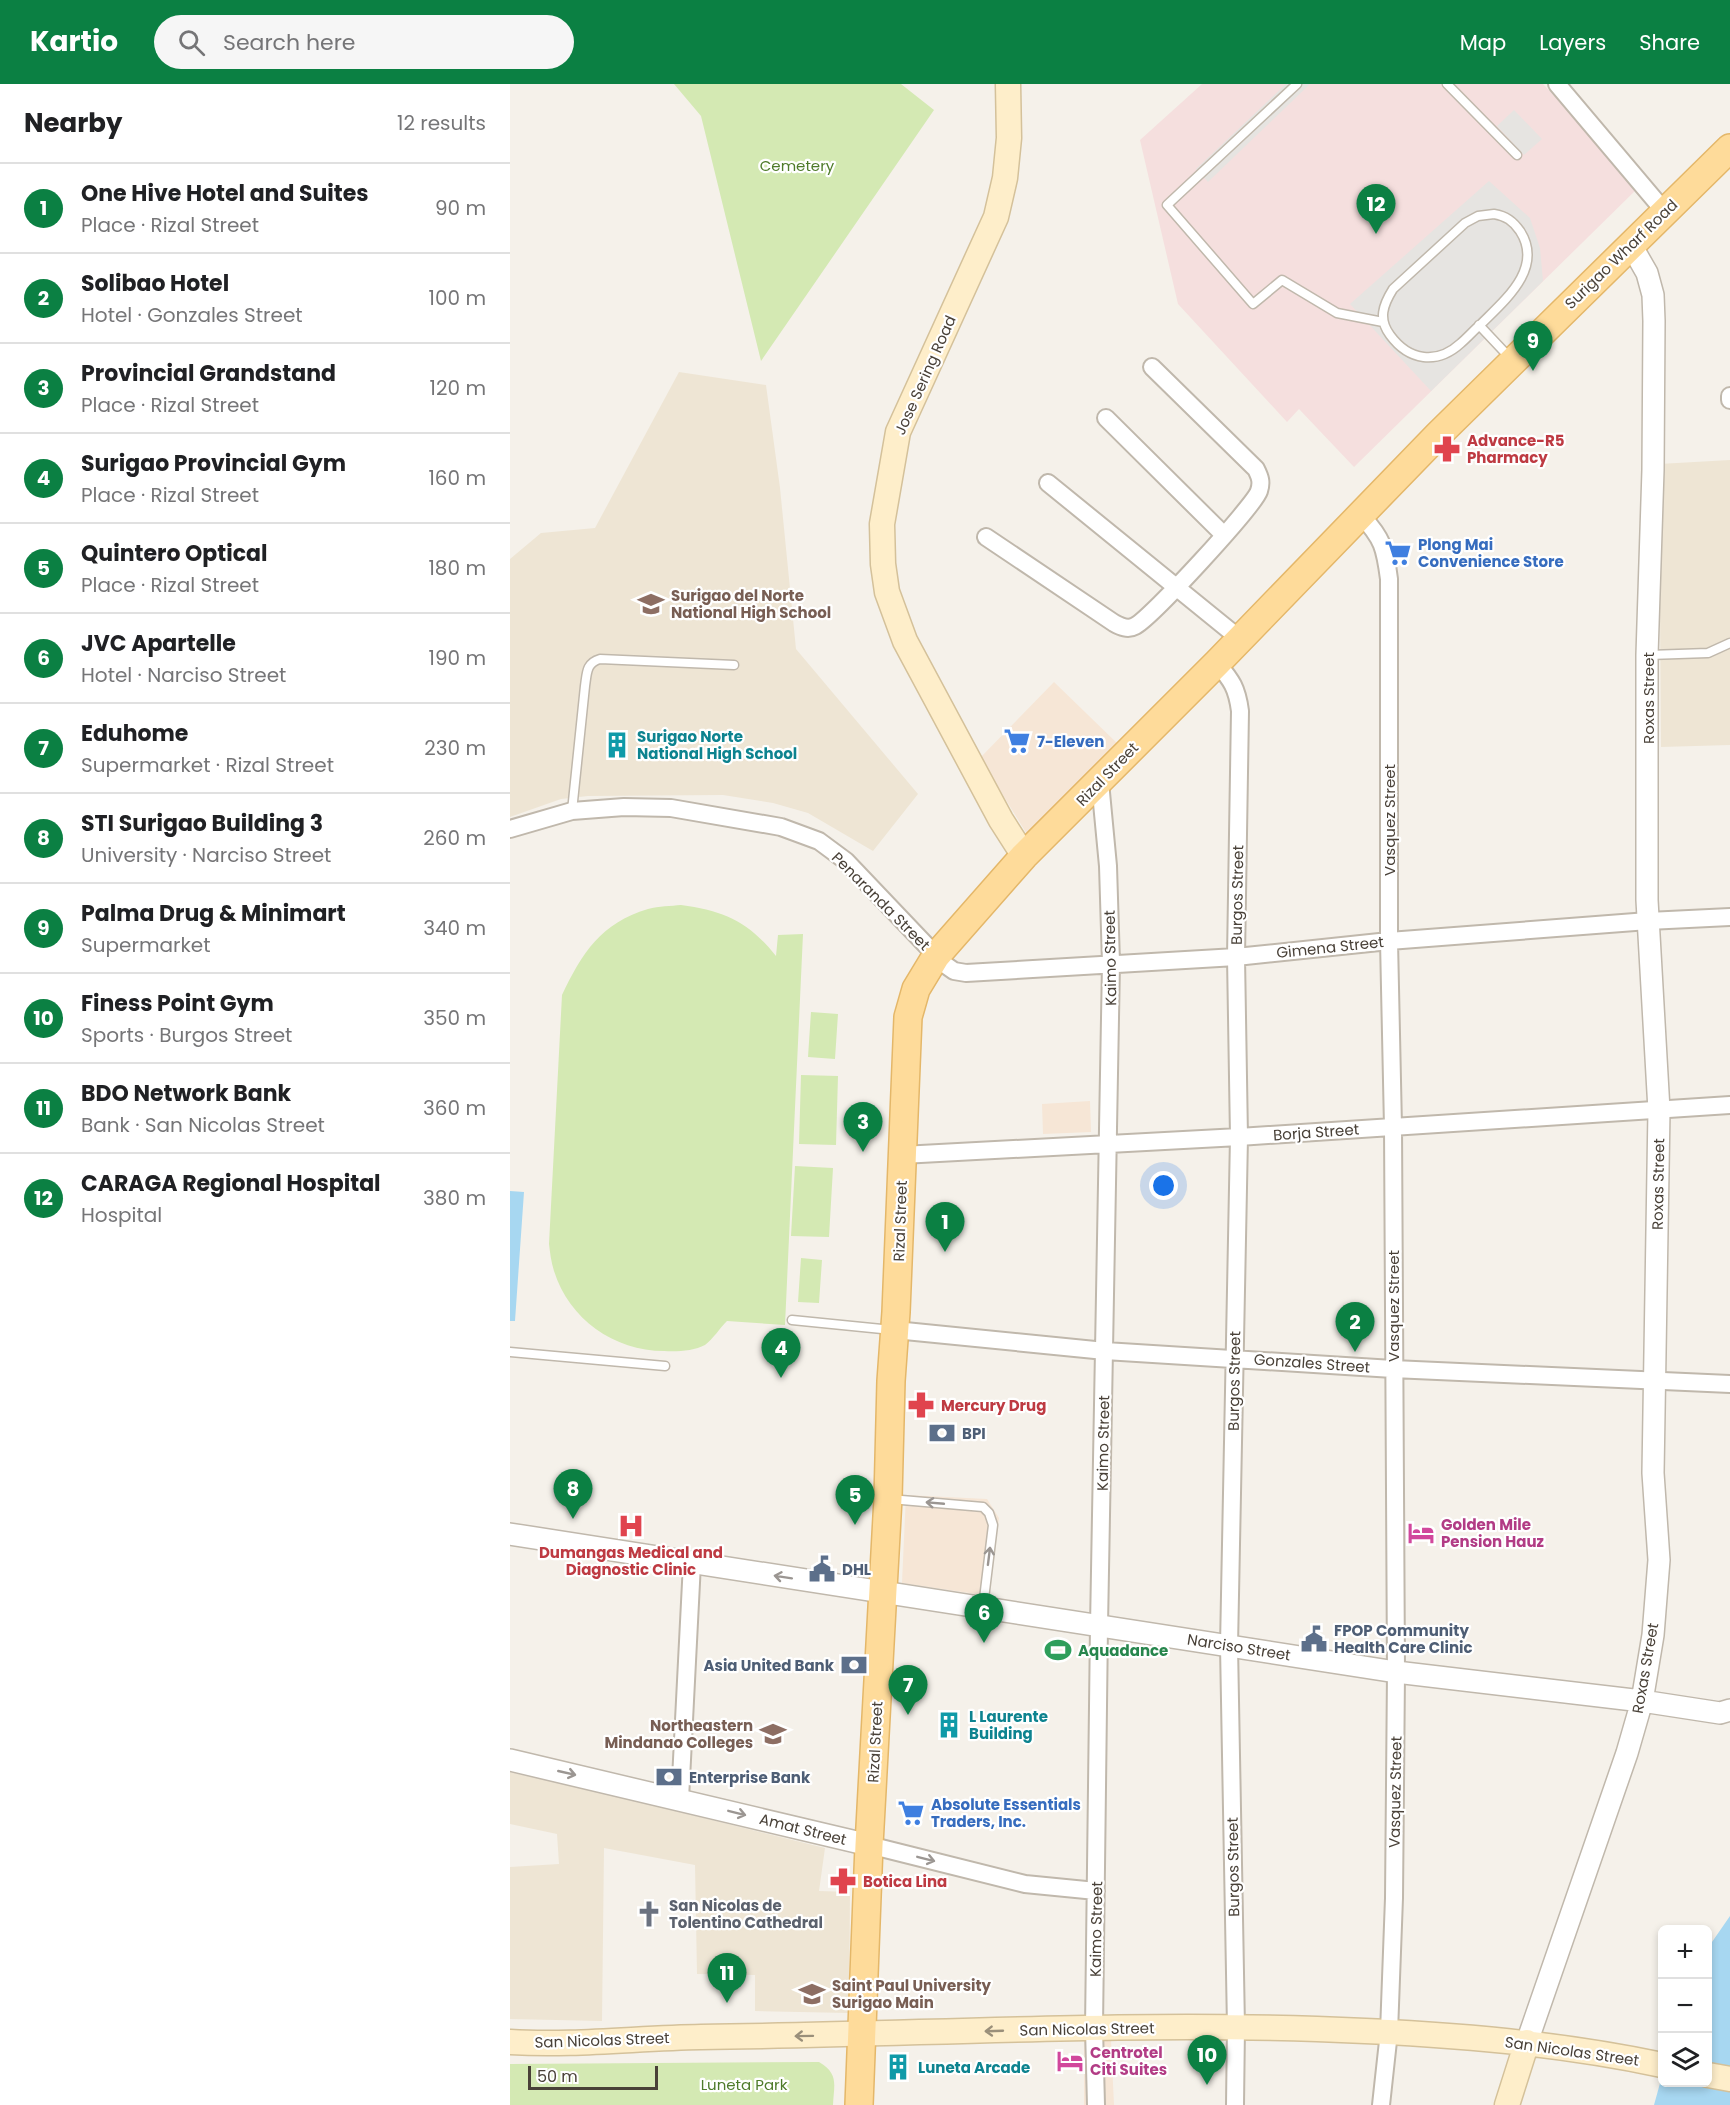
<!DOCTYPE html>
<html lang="en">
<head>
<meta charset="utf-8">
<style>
	:root { --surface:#fff; --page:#f6f6f6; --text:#202124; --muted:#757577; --line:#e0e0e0; --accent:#0b8043 }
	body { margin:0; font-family:Poppins,sans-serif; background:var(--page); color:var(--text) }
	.controls { position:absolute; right:18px; bottom:18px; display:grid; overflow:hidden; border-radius:9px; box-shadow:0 3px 9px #0003 }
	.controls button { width:54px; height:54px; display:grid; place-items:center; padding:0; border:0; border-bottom:2px solid var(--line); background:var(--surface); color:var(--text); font:30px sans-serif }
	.scale { position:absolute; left:18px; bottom:15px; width:130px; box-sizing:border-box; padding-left:6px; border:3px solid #494138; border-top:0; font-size:16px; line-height:21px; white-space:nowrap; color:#494138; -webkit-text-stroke:4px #fff; paint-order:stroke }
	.you { position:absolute; left:654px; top:1102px; width:21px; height:21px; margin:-15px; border:4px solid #fff; border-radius:50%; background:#1a73e8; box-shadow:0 0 0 9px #1a73e833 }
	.badge { display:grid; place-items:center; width:39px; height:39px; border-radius:50%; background:var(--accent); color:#fff; font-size:20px; font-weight:700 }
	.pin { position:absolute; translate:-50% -50px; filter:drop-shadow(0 2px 3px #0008) }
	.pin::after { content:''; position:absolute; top:32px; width:21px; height:18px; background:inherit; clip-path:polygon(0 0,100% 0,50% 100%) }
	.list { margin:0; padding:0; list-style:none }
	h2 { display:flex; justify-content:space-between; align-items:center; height:78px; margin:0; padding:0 24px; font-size:26px }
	h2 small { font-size:20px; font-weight:400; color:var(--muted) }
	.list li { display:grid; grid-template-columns:39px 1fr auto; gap:18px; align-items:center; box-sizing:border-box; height:90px; padding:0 24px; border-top:2px solid var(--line) }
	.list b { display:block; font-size:22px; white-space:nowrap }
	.list p { margin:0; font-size:20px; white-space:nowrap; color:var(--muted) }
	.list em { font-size:20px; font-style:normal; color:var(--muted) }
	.icon { flex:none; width:33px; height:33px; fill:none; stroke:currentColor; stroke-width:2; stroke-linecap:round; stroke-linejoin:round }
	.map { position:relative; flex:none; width:1220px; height:2021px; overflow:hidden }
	header { display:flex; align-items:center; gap:36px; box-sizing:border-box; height:84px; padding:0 30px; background:var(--accent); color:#fff }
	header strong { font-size:28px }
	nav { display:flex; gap:33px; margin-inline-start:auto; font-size:21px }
	.search { width:420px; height:54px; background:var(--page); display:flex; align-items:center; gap:15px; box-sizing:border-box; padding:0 21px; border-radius:33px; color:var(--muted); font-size:22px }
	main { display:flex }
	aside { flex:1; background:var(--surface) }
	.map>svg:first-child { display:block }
</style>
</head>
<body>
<header>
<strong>Kartio</strong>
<div class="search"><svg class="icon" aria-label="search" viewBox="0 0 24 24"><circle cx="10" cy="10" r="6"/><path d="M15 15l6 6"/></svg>Search here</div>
<nav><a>Map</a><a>Layers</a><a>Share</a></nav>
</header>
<main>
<aside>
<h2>Nearby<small>12 results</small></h2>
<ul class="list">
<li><span class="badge">1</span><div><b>One Hive Hotel and Suites</b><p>Place · Rizal Street</p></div><em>90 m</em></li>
<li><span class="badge">2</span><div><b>Solibao Hotel</b><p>Hotel · Gonzales Street</p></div><em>100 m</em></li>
<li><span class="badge">3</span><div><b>Provincial Grandstand</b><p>Place · Rizal Street</p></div><em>120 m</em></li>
<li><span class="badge">4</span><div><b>Surigao Provincial Gym</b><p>Place · Rizal Street</p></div><em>160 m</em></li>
<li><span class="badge">5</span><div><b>Quintero Optical</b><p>Place · Rizal Street</p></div><em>180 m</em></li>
<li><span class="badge">6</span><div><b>JVC Apartelle</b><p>Hotel · Narciso Street</p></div><em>190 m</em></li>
<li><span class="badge">7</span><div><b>Eduhome</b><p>Supermarket · Rizal Street</p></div><em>230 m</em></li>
<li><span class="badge">8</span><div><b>STI Surigao Building 3</b><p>University · Narciso Street</p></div><em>260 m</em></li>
<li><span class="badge">9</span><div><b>Palma Drug &amp; Minimart</b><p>Supermarket</p></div><em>340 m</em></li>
<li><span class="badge">10</span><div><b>Finess Point Gym</b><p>Sports · Burgos Street</p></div><em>350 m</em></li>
<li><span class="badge">11</span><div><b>BDO Network Bank</b><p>Bank · San Nicolas Street</p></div><em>360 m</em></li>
<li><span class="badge">12</span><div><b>CARAGA Regional Hospital</b><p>Hospital</p></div><em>380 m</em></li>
</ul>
</aside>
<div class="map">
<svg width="1220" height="2021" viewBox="0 0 1220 2021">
	<rect width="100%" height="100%" fill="#f5f1ea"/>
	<path fill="#f6e6d6" d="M 544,598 L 610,662 L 520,755 L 470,674 Z
		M 580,1017 L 581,1048 L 533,1050 L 532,1020 Z
		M 396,1411 L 477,1415 L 489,1434 L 479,1512 L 392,1499 Z
		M 601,1956 L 604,2021 L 574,2021 L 574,1957 Z"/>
	<path fill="#eee5d4" d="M 169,288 L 256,301 L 270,404 L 286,565 L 408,710 L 363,767 L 298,729 L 263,719 L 213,711 L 78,712 L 51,715 L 0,733 L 0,475 L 31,449 L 85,444 Z
		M 1220,376 L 1220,661 L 1151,663 L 1149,380 Z
		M 0,1688 L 93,1709 L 315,1764 L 309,1807 L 340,1808 L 339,1929 L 245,1927 L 245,1891 L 187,1890 L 185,1781 L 94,1764 L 92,1937 L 0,1935 L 0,1783 L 49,1780 L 47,1750 L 0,1740 Z"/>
	<path fill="#f5dfde" d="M 692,0 L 1033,0 L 1130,102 L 844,383 L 789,325 L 777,338 L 668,220 L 630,56 Z"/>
	<path fill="#d4e9b3" d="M 164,0 L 391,0 L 424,26 L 251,277 L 191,32 Z
		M 171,821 C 214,827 238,837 266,872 L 268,851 L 293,850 L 275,1241 L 217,1237 C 210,1244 203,1255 195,1261 C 184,1267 166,1268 154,1267 C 104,1267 59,1235 44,1187 C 41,1178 40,1168 39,1160 L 52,911 C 72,869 91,839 138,825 C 149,822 161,822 171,821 Z
		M 301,928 L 328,930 L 325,975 L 298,973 Z
		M 291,991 L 328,992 L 326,1061 L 289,1060 Z
		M 285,1082 L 323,1084 L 319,1153 L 281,1152 Z
		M 291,1174 L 312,1176 L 309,1219 L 288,1218 Z
		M 309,1978 C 329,1990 324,2000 323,2021 L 0,2021 L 0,1980 Z"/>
	<path fill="#e6e4e1" d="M 776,0 L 800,0 L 698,98 L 686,85 Z
		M 1004,26 L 1032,55 L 1014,71 L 987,42 Z
		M 979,97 L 1020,134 L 1030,164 L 1033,197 L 921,307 L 840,220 Z"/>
	<path fill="#a7d7f1" d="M 0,1107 L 14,1108 L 5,1237 L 0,1237 Z
		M 1220,1832 L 1220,2021 L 1144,2021 L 1152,1992 L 1152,1998 L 1198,1998 L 1198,1870 L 1202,1858 Z"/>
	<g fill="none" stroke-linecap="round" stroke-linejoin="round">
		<g stroke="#c0b8ac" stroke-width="11">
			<path id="service" d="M 787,0 L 657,121 L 743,220 L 772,196 L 827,229 L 873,238
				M 937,0 L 1007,71
				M 984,130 C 996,132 1003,137 1010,147 C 1034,184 995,216 971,240 C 964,246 958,253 951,259 C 927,281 899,277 880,251 C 868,235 873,221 883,205 L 955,139 L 968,132 Z
				M 969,241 L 1002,276
				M 1139,571 L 1198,569 L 1220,559
				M 62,727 L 75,602 C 77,589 76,579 90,575 L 224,581
				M 282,1236 L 382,1246
				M 0,1268 L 155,1282
				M 380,1415 L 473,1423 L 479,1429 L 483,1441 L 473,1523"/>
		</g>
		<g stroke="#c0b8ac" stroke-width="20">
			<path id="minor" d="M 1047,0 L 1155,128
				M 1220,312 L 1220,316
				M 596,334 L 714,451
				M 538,399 L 730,555
				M 851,431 C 873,455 875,464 879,495 L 879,857 L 883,1043 L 886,1588 L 884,1814 L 879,1948 L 871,2021
				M 476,453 L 604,539 C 611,543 618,546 625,542 C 641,534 744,422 749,407 C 752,398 750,393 746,385 L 642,283
				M 707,579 C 722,597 727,604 730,627 L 726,873 L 729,1053 L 719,1562 L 726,1943 L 725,2021
				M 0,745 L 62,727 L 114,723 L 161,724 L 271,743 L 309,757 L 336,777 L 434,880 L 444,887 L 456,889 L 726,873 L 879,857 L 1138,837 L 1220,833
				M 392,1071 L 729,1053 L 1220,1021
				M 385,1246 L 595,1267 L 883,1285 L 1220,1300
				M 170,1715 L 182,1479
				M 359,1761 L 515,1800 L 586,1807
				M 586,2021 L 584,1944 L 589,1542 L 601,879 L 598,782 L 590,698"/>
		</g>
		<g stroke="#c0b8ac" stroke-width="24">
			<path id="tertiary" d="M 0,1450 L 886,1588 L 1132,1617 L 1210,1629 L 1220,1626
				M 0,1676 L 359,1761
				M 1017,1958 L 1117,1669 L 1132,1617 L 1143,1551 L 1149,1476 L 1143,1389 L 1149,1026 L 1137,816 L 1137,571 L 1143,386 L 1144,237 L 1143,211 L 1137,189 L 1121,161"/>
		</g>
		<g stroke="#d4c19a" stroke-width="27">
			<path id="secondary" d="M 498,0 L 499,54 L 495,94 L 486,133 L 388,348 L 372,440 L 373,480 L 377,508 L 395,557 L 491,736 L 514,772
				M 0,1958 C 62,1962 129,1954 191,1953 C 396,1951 602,1938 807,1945 C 923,1949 1039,1957 1152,1981
				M 1198,1991 L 1220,1995
				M 997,2021 L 1017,1958"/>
		</g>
		<g stroke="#e4b769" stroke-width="30">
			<path id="primary" d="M 349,2021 L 359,1761 L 378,1414 L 381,1297 L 386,1228 L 398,933 L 406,905 L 426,872 L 514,772 L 707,579 L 928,351 L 1220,64"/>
		</g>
		<use href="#service" stroke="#fff" stroke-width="8"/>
		<use href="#minor" stroke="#fff" stroke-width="16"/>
		<use href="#tertiary" stroke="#fff" stroke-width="21"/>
		<use href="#secondary" stroke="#feeeca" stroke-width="24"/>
		<use href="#primary" stroke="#fedb9a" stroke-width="27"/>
	</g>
	<defs><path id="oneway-shaft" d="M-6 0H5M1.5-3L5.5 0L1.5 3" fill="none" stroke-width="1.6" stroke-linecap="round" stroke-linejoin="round" transform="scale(1.5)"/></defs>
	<g stroke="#9b9692">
		<use href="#oneway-shaft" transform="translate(425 1419) rotate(-175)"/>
		<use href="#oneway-shaft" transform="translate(479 1472) rotate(-83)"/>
		<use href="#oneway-shaft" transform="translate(273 1493) rotate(-171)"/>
		<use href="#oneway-shaft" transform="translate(57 1689) rotate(13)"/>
		<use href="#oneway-shaft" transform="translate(227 1729) rotate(14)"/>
		<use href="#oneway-shaft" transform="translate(416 1775) rotate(14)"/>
	</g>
	<g stroke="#9a8f7a">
		<use href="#oneway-shaft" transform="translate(484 1947) rotate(178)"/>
		<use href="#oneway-shaft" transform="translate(294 1952) rotate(179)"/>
	</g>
	<defs>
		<g id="pharmacy-bare" transform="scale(2.07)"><path d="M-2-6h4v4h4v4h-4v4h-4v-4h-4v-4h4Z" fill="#e0444e" stroke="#fff" stroke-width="2.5" paint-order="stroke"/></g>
		<g id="supermarket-bare" transform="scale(2.07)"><path d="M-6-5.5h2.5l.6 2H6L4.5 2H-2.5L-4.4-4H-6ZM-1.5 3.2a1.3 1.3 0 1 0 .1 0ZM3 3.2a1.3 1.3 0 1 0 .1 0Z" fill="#3f7fe0" stroke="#fff" stroke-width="2.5" paint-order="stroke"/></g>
		<g id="school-bare" transform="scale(2.07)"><path d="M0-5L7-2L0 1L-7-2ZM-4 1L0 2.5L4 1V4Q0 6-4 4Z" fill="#8d6e63" stroke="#fff" stroke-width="2.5" paint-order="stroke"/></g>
		<g id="building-bare" transform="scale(2.07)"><path d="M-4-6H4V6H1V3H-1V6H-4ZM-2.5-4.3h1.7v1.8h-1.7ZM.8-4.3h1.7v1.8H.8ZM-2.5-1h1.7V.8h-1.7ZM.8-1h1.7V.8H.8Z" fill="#0f9aa8" stroke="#fff" stroke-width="2.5" paint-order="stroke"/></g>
		<g id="bank-bare" transform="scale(2.07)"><path d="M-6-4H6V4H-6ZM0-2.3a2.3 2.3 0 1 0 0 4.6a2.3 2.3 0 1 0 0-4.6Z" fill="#5c6f8a" stroke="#fff" stroke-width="2.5" paint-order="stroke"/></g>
		<g id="hospital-bare" transform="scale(2.07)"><path d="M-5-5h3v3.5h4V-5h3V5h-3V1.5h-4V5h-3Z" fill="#e0444e" stroke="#fff" stroke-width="2.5" paint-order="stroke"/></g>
		<g id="hotel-bare" transform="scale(2.07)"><path d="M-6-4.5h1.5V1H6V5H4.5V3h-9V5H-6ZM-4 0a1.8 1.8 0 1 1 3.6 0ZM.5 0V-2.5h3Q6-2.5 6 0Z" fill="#d1479c" stroke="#fff" stroke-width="2.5" paint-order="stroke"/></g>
		<g id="civic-bare" transform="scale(2.07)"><path d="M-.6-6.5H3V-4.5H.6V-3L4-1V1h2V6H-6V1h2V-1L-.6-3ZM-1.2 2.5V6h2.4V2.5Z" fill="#5c6f8a" stroke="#fff" stroke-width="2.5" paint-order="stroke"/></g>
		<g id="stadium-bare" transform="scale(2.07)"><path d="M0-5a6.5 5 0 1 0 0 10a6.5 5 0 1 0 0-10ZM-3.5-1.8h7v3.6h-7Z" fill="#2e9e5b" stroke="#fff" stroke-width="2.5" paint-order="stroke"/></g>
		<g id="university-bare" transform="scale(2.07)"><path d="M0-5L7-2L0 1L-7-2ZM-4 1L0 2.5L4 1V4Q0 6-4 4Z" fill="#8d6e63" stroke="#fff" stroke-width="2.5" paint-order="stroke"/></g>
		<g id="church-bare" transform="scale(2.07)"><path d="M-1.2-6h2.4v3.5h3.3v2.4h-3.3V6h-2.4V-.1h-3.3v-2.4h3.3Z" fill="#6b7280" stroke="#fff" stroke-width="2.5" paint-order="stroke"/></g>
	</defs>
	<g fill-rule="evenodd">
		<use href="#pharmacy-bare" x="937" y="365"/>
		<use href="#supermarket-bare" x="888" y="469"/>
		<use href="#school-bare" x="141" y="520"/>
		<use href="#supermarket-bare" x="507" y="657"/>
		<use href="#building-bare" x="107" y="661"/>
		<use href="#pharmacy-bare" x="411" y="1321"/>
		<use href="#bank-bare" x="432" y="1349"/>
		<use href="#hospital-bare" x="121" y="1442"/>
		<use href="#hotel-bare" x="911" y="1449"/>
		<use href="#civic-bare" x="312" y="1485"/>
		<use href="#civic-bare" x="804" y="1555"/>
		<use href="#stadium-bare" x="548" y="1566"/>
		<use href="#bank-bare" x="344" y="1581"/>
		<use href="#building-bare" x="439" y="1641"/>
		<use href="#university-bare" x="263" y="1650"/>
		<use href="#bank-bare" x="159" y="1693"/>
		<use href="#supermarket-bare" x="401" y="1729"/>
		<use href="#pharmacy-bare" x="333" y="1797"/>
		<use href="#church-bare" x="139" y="1830"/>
		<use href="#university-bare" x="302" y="1910"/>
		<use href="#hotel-bare" x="560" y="1977"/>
		<use href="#building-bare" x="388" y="1983"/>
	</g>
	<g text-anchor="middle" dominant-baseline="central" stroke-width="4.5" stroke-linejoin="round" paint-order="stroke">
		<g font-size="15" fill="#4e7b2a" stroke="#fff">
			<text x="287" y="81">Cemetery</text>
			<text x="234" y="2000">Luneta Park</text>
		</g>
		<g font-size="15" fill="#494138" stroke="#fff">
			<text transform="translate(1111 170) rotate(-44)">Surigao Wharf Road</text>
			<text transform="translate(415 291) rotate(-66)">Jose Sering Road</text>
			<text transform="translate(1138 614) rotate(-90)">Roxas Street</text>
			<text transform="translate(597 690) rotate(-46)">Rizal Street</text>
			<text transform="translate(879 736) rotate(-90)">Vasquez Street</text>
			<text transform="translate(727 811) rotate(-89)">Burgos Street</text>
			<text transform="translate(371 817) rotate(45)">Penaranda Street</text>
			<text transform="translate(820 863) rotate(-6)">Gimena Street</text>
			<text transform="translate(600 874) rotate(-91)">Kaimo Street</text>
			<text transform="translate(806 1048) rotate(-4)">Borja Street</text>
			<text transform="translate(1148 1100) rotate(-89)">Roxas Street</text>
			<text transform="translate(390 1137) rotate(-88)">Rizal Street</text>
			<text transform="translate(883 1222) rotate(-90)">Vasquez Street</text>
			<text transform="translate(802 1279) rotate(4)">Gonzales Street</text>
			<text transform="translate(724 1297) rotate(-89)">Burgos Street</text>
			<text transform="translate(593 1359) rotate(-89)">Kaimo Street</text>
			<text transform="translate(729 1563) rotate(9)">Narciso Street</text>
			<text transform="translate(1135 1584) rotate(-80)">Roxas Street</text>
			<text transform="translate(365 1658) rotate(-87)">Rizal Street</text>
			<text transform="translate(885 1708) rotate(-89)">Vasquez Street</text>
			<text transform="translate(293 1745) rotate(14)">Amat Street</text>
			<text transform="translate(723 1783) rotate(-91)">Burgos Street</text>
			<text transform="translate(586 1845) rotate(-89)">Kaimo Street</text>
			<text transform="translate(577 1945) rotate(-1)">San Nicolas Street</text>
			<text transform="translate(92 1956) rotate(-2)">San Nicolas Street</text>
			<text transform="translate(1062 1967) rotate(8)">San Nicolas Street</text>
		</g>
		<g font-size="15" font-weight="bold" fill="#be3a42" stroke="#fff" text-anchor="start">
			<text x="957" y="356">Advance-R5<tspan x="957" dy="17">Pharmacy</tspan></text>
			<text x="431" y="1321">Mercury Drug</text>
			<text x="121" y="1468" text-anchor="middle">Dumangas Medical and<tspan x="121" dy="17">Diagnostic Clinic</tspan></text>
			<text x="353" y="1797">Botica Lina</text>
		</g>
		<g font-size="15" font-weight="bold" fill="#366cbe" stroke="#fff" text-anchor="start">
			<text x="908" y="460">Plong Mai<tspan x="908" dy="17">Convenience Store</tspan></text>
			<text x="527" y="657">7-Eleven</text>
			<text x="421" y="1720">Absolute Essentials<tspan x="421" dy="17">Traders, Inc.</tspan></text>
		</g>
		<g font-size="15" font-weight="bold" fill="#785e54" stroke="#fff" text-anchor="start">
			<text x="161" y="511">Surigao del Norte<tspan x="161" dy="17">National High School</tspan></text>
			<text x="243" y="1641" text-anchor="end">Northeastern<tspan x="243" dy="17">Mindanao Colleges</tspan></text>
			<text x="322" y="1901">Saint Paul University<tspan x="322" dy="17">Surigao Main</tspan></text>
		</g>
		<g font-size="15" font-weight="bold" fill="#0d838f" stroke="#fff" text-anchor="start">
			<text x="127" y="652">Surigao Norte<tspan x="127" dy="17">National High School</tspan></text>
			<text x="459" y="1632">L Laurente<tspan x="459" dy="17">Building</tspan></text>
			<text x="408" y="1983">Luneta Arcade</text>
		</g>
		<g font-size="15" font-weight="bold" fill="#4e5e75" stroke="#fff" text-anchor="start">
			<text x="452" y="1349">BPI</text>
			<text x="332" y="1485">DHL</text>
			<text x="824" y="1546">FPOP Community<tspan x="824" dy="17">Health Care Clinic</tspan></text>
			<text x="324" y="1581" text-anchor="end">Asia United Bank</text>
			<text x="179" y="1693">Enterprise Bank</text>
		</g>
		<g font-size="15" font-weight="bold" fill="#b23c85" stroke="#fff" text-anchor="start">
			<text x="931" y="1440">Golden Mile<tspan x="931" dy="17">Pension Hauz</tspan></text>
			<text x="580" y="1968">Centrotel<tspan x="580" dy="17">Citi Suites</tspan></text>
		</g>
		<g font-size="15" font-weight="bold" fill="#27864d" stroke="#fff" text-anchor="start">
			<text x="568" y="1566">Aquadance</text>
		</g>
		<g font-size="15" font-weight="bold" fill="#5b616d" stroke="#fff" text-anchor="start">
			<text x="159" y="1821">San Nicolas de<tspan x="159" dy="17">Tolentino Cathedral</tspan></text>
		</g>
	</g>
</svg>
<div class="controls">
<button>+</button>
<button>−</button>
<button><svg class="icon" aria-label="layers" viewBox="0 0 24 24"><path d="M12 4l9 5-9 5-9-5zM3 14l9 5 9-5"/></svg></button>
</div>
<div class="scale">50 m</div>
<div class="you"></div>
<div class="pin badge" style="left:435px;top:1168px">1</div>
<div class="pin badge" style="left:845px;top:1268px">2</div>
<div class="pin badge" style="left:353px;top:1068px">3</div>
<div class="pin badge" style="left:271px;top:1294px">4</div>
<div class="pin badge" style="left:345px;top:1441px">5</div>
<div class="pin badge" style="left:474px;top:1559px">6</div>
<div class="pin badge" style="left:398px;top:1631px">7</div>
<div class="pin badge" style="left:63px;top:1435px">8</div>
<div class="pin badge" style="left:1023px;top:287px">9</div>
<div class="pin badge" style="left:697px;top:2001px">10</div>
<div class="pin badge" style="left:217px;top:1919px">11</div>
<div class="pin badge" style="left:866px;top:150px">12</div>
</div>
</main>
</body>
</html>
